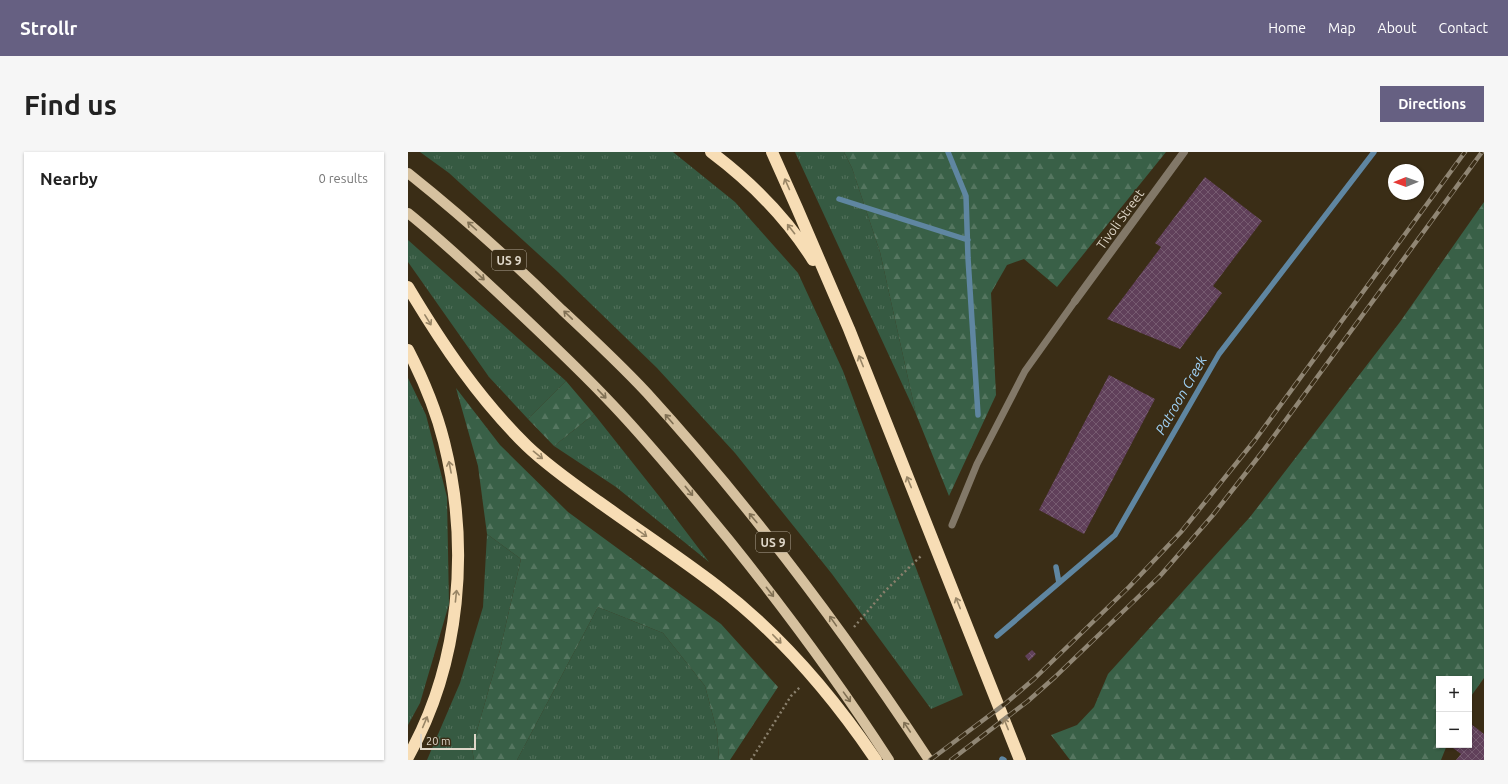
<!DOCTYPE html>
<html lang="en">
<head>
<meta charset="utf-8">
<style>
	:root { --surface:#fff; --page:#f6f6f6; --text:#222; --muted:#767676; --line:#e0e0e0; --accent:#666082 }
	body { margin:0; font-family:Ubuntu,sans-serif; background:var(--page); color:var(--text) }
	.controls { position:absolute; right:12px; bottom:12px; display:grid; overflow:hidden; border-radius:0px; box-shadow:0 1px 3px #0004 }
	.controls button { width:36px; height:36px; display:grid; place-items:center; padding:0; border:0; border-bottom:1px solid var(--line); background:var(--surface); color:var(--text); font:20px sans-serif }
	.compass { position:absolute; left:980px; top:12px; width:36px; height:36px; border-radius:50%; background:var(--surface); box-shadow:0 1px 3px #0004; rotate:269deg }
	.scale { position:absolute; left:12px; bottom:10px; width:56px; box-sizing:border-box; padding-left:4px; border:2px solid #dfd7c9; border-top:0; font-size:11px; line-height:14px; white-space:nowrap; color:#dfd7c9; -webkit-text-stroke:3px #3a2d16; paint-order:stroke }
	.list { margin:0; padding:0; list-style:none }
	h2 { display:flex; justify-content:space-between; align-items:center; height:52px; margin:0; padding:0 16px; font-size:17px }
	h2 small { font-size:13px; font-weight:400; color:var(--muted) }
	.map { position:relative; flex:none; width:1076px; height:608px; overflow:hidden; border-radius:0px }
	header { display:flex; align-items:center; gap:24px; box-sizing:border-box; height:56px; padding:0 20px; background:var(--accent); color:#fff }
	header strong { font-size:19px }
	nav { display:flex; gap:22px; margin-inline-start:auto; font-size:14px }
	.intro { display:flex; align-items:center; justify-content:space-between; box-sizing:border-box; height:96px; padding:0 24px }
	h1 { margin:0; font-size:28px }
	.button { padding:10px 18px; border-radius:0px; background:var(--accent); color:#fff; font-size:14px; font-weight:700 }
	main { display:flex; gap:24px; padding:0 24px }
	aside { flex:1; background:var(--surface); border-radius:0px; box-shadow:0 1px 3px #0004 }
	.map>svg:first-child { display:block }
</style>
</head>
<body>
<header>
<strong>Strollr</strong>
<nav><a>Home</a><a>Map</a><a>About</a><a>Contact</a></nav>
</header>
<div class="intro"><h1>Find us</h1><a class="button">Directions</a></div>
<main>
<aside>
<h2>Nearby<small>0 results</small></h2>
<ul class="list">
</ul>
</aside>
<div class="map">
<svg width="1076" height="608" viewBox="0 0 1076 608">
	<defs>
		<pattern id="grass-tufts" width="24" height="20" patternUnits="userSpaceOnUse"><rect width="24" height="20" fill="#365a42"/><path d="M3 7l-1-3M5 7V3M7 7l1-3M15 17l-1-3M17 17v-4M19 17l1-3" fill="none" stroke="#53715c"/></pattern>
		<pattern id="forest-firs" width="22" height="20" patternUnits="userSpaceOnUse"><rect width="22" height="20" fill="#396047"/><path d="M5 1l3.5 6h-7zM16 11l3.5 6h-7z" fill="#557660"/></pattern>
		<pattern id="building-cross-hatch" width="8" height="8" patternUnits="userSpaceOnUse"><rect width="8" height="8" fill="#60405a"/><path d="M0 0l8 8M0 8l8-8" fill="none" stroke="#765b70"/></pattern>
	</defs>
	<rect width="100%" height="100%" fill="#3a2d16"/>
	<path fill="url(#grass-tufts)" d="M 12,0 L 265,0 L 327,50 L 390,121 L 435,219 L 555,543 L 523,557 L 424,422 L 327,301 L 249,216 L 150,120 L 41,21 Z
		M 387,0 L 436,0 L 444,16 L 472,100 L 508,262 Z
		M 0,88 L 158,229 L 120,267 L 81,225 L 0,110 Z
		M 0,226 L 18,263 L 39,345 L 41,452 L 12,551 L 0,573 Z
		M 186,262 L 251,344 L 301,410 L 208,335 L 146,294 Z
		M 79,382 L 113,407 L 92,498 L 64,596 L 66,608 L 19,608 L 52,531 L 75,455 Z
		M 190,455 L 255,481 L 297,534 L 309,579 L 311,608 L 109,608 Z"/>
	<path fill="url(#forest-firs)" d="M 436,0 L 758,0 L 649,135 L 616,107 L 599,113 L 583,141 L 588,243 L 541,344 L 508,262 L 472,100 L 444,16 Z
		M 1076,50 L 1076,526 L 1061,547 L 1061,527 L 1031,527 L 1031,593 L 1039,593 L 1033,608 L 662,608 L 643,583 L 669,573 L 686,555 L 700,522 L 842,365 L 992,170 Z
		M 158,229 L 186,262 L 146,294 L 120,267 Z
		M 48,236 L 92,293 L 160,360 L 313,472 L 370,535 L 322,608 L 311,608 L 309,579 L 297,534 L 255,481 L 190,455 L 109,608 L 66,608 L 64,596 L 92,498 L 113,407 L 79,382 L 70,314 Z"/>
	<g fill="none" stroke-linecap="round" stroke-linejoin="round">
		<path stroke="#5f86a1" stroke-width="5.5" d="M 540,0 L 558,44 L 560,106 L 570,263
			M 431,47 L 560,88
			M 648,415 L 651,431
			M 589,484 L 707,383 L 811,202 L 966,0
			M 594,607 L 596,608"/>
	</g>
	<path fill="url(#building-cross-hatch)" d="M 797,25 L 854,69 L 805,134 L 814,141 L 772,197 L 699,167 L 753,95 L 747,91 Z
		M 701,223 L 747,247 L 676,382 L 631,358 Z
		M 624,498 L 628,502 L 621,509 L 617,504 Z
		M 1063,572 L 1076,582 L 1076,608 L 1048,608 L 1053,602 L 1045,596 L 1047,593 L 1061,593 L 1061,575 Z"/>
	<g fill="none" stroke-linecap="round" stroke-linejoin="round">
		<path stroke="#8a806d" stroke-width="2.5" stroke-dasharray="2 3" stroke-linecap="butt" d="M 446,475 L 477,439 L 514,403
			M 343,608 L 383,544 L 393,534"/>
		<path stroke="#827868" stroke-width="7" d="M 544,373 L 569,312 L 617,219 L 667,149"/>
		<path stroke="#827868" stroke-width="8" d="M 667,149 L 776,0"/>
		<path stroke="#d6c19f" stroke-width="10" d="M 0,21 C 54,64 105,110 154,158 C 183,185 212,212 239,241 C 343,355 436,479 521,608
			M 0,61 C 36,90 70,122 104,154 C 138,186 172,218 204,252 C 245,295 283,342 321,388 C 378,459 432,532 481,608"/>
		<path stroke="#f7ddb5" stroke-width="12" d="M 303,0 C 343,30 378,65 405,108
			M 364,0 L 389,56 L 441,177 L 612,608
			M 0,135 C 34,192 71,247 119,294 C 141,315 167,333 191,350 C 230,378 271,405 309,434 C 372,482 424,543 468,608
			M 0,198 C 15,227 28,258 36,290 C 62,394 53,511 0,605"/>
		<g stroke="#908674" stroke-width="4.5">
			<path id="rail" d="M 522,608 L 598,551 L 626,527 L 721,435 L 773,380 L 847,288 L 1057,0
				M 543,608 L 620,549 L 647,525 L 752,424 L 805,363 L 855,299 L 1074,0"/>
		</g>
		<use href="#rail" stroke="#3a2d16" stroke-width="3" stroke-dasharray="9" stroke-linecap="butt"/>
	</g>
	<defs><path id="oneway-shaft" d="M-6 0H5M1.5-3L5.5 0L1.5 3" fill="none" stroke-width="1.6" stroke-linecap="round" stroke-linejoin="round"/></defs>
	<g stroke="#988566">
		<use href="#oneway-shaft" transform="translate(379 32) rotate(-114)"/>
		<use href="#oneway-shaft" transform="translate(383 77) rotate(-128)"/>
		<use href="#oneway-shaft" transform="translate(20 168) rotate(58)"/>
		<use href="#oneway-shaft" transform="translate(453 209) rotate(-112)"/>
		<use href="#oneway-shaft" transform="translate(130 303) rotate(39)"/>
		<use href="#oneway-shaft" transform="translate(42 315) rotate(-101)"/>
		<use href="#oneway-shaft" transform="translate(501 330) rotate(-112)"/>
		<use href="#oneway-shaft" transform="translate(234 381) rotate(35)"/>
		<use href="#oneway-shaft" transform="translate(48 444) rotate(-84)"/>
		<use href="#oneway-shaft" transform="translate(550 451) rotate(-112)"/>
		<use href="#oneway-shaft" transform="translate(369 487) rotate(46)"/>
		<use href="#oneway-shaft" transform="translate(17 570) rotate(-67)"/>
		<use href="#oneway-shaft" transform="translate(598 572) rotate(-112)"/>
	</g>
	<g stroke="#807054">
		<use href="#oneway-shaft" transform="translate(64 74) rotate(-138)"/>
		<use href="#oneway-shaft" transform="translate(72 124) rotate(43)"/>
		<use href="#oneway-shaft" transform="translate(160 163) rotate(-136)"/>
		<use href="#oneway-shaft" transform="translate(194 242) rotate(46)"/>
		<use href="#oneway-shaft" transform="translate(261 267) rotate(-131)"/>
		<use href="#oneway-shaft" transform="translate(281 339) rotate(51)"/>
		<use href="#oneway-shaft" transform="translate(345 366) rotate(-130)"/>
		<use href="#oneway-shaft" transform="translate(362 440) rotate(52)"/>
		<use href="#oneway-shaft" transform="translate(425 469) rotate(-125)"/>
		<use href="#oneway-shaft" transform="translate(439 545) rotate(54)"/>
		<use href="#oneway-shaft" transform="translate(499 575) rotate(-124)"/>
	</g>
	<g text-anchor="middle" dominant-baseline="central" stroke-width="3" stroke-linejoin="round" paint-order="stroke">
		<g fill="#3a2d16" stroke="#aea493" stroke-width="1">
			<rect x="84" y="98" width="34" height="20" rx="3"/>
			<rect x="348" y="380" width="34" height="20" rx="3"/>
		</g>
		<g font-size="12" font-weight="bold" fill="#dfd7c9">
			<text x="101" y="108">US 9</text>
			<text x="365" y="390">US 9</text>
		</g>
		<g font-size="13" fill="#dfd7c9" stroke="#3a2d16">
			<text transform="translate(712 67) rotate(-54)">Tivoli Street</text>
		</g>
		<g font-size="14" font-style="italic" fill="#a0d2f6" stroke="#3a2d16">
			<text transform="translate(773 243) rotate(-60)">Patroon Creek</text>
		</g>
	</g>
</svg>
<div class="controls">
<button>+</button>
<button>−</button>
</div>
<svg class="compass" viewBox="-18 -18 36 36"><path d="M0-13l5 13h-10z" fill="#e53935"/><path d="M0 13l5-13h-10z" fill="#767676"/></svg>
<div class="scale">20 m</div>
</div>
</main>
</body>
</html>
